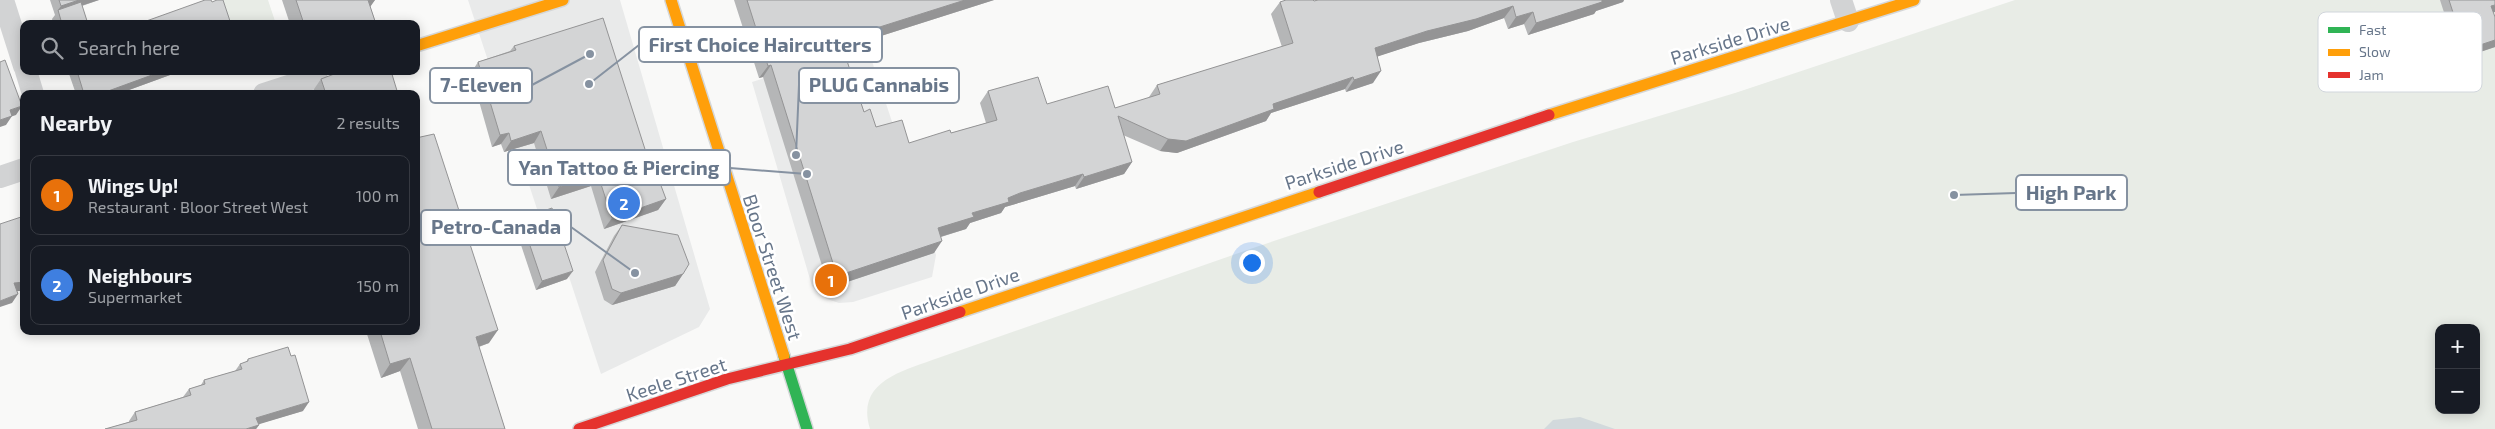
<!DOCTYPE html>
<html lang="en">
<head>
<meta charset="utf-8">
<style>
	:root { --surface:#171b24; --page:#242831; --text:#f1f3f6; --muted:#9ea1a6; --line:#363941; --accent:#9aa4b0 }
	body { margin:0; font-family:"Exo 2",sans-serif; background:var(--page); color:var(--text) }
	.controls { position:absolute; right:15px; bottom:15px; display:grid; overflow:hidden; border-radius:10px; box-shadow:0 2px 12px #0003 }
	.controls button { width:45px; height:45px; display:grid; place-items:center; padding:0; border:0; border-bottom:1px solid var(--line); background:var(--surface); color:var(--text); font:25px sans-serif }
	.you { position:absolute; left:1251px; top:262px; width:18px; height:18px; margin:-12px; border:4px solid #fff; border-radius:50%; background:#1a73e8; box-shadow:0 0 0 8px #1a73e833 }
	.badge { display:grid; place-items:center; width:32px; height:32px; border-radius:50%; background:var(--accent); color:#fff; font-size:16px; font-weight:700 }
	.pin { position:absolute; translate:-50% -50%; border:2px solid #fff; box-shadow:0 1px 5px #0006 }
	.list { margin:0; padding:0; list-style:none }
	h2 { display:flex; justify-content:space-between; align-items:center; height:65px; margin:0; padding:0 20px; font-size:21px }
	h2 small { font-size:16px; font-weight:400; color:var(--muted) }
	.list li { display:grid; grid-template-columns:32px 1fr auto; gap:15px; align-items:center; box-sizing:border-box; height:80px; margin:0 10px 10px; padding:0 10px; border:1px solid var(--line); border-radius:10px }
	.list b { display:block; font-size:19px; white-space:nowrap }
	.list p { margin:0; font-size:16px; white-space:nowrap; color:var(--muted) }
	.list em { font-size:16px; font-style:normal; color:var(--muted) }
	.icon { flex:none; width:28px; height:28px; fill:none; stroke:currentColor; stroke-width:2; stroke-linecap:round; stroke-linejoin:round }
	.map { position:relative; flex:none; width:2495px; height:429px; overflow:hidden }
	.search { position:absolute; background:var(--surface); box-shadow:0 2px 12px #0003; left:20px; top:20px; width:400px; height:55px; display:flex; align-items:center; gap:12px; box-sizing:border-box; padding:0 18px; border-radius:10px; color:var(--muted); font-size:19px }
	.panel { position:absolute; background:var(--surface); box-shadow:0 2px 12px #0003; left:20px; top:90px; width:400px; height:245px; border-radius:10px }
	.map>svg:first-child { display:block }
</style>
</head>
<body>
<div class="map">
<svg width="2495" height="429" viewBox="0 0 2495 429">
	<rect width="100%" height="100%" fill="#f9f9f8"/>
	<path fill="#e9eaea" d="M 468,0 L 620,0 L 710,309 L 699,327 L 601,374 L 547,210 L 538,212 Z
		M 867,46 L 936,255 L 932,277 L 853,302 L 839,303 L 827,299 L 817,292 L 812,286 L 752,82 Z"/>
	<path fill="#e8ece6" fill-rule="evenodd" d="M 221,0 L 268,0 L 276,24 L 229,24 Z
		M 2015,0 L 2495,0 L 2495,429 L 870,429 C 855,381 903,371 938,358 L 1253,248 L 1573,142 L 1735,93 ZM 2439,328 L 2476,328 L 2476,410 L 2439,410 Z"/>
	<path fill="#d2d9dc" d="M 1580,417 L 1615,429 L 1544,429 L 1553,420 Z"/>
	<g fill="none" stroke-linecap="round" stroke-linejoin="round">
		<g stroke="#d5d7d8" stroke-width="14">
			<path id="fast" d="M 784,356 L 807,429"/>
		</g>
		<g stroke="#d5d7d8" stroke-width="14">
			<path id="slow" d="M 671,0 L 784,356
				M 416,46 L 563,0
				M 1549,115 L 1914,0
				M 960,312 L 1319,192"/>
		</g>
		<g stroke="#d5d7d8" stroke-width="14">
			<path id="jam" d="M 1319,192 L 1549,115
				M 579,429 L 727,379 L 850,349 L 960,312"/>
		</g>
		<path stroke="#d2d3d4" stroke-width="22" d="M 3,0 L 24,66
			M 1841,0 L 1848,21
			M 26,71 L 33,94
			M 264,94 L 335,71
			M 0,177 L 24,169"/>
		<use href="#fast" stroke="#30b455" stroke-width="11"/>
		<use href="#slow" stroke="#ff9f0a" stroke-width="11"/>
		<use href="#jam" stroke="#e5322d" stroke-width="11"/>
		<g stroke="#c8c9ca" stroke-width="5.5">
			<path id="rail" d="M 328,71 L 336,94"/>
		</g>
		<use href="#rail" stroke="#fff" stroke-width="4" stroke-dasharray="11" stroke-linecap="butt"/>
	</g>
	<path fill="#b5b6b7" d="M 50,0 L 99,0 L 82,6 L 88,24 L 53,24 L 52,19 L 55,15 Z
		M 282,0 L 375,0 L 370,6 L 376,24 L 290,24 Z
		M 734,0 L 994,0 L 862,42 L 859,46 L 844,51 L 864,112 L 876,127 L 909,143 L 951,133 L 986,123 L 980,103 L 988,91 L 1047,104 L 1115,108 L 1149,98 L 1149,97 L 1157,85 L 1282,47 L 1271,14 L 1280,2 L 1314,1 L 1318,0 L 1624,0 L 1623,2 L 1596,11 L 1594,14 L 1528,35 L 1524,24 L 1508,29 L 1504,18 L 1468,31 L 1419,43 L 1378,56 L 1373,83 L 1346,92 L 1345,89 L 1271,113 L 1266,121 L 1177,153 L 1160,151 L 1123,135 L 1132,162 L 1124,174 L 1076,189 L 1075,186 L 1012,205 L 1005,207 L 1001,213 L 970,223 L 966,229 L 941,237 L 934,253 L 829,288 L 763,77 L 759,78 Z
		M 2440,0 L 2495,0 L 2493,12 L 2495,47 L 2459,59 Z
		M 514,46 L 651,168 L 666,199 L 658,210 L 604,229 L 591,186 L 551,199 L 534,143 L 504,152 L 501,144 L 492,147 L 471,73 L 478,62 L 510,51 Z
		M 68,71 L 181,71 L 118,94 L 76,94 Z
		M 321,79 L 398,94 L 313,94 L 312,92 Z
		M 521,219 L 567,279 L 536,290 L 515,227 Z
		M 622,225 L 683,274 L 675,286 L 612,305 L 604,300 L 595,272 L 614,236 Z
		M 366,331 L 416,331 L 489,343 L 479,347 L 505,429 L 418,429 L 400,371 L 381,378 Z
		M 248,359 L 303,411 L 258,424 L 259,425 L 256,429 L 105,429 L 129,422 L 129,421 L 135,412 L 183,397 L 189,389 L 201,385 L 204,380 L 235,371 L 240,364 L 246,362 Z"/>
	<path fill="#949495" d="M 79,0 L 99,0 L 59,13 L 58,10 L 61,6 Z
		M 368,0 L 375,0 L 368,10 Z
		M 965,0 L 994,0 L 862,42 L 859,46 L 832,55 L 841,43 L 867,31 Z
		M 1602,0 L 1624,0 L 1623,2 L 1596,11 L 1594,14 L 1528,35 L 1536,23 Z
		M 2495,5 L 2495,12 L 2485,15 L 2491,6 Z
		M 1513,6 L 1504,18 L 1468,31 L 1419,43 L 1367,60 L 1375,48 L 1427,31 Z
		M 1533,12 L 1524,24 L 1508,29 L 1516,17 Z
		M 2495,40 L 2495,47 L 2459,59 L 2465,50 Z
		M 771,65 L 763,77 L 759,78 L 768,66 Z
		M 163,71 L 181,71 L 118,94 L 100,94 Z
		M 1381,71 L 1373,83 L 1346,92 L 1354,80 Z
		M 1353,77 L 1345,89 L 1271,113 L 1266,121 L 1177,153 L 1160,151 L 1168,139 Z
		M 22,106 L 16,115 L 4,119 L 10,110 Z
		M 12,116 L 6,125 L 0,127 L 0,120 Z
		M 541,131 L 534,143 L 504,152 L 511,141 Z
		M 509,133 L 501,144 L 492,147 L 500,135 Z
		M 1132,162 L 1124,174 L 1076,189 L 1084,177 Z
		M 1083,174 L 1075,186 L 1012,205 L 1005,207 L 1001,213 L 970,223 L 966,229 L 930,240 L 938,228 L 1008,198 L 1020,193 Z
		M 598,175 L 591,186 L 551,199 L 559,187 Z
		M 666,199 L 658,210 L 604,229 L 612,218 Z
		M 942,241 L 934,253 L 829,288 L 837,276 Z
		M 573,271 L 567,279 L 536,290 L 542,281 Z
		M 683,274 L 675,286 L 612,305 L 621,293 Z
		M 24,282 L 24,291 L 8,291 L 14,283 Z
		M 18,294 L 12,303 L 0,307 L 0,301 Z
		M 498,330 L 489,343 L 466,351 L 476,337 Z
		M 410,358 L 400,371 L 381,378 L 390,364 Z
		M 309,402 L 303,411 L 250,427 L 256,418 Z
		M 259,425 L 256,429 L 246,429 Z"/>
	<path fill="#d3d4d5" stroke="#949495" d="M 59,0 L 79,0 L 61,6 Z
		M 205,0 L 211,0 L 212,2 L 217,0 L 223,0 L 231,24 L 138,24 Z
		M 296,0 L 368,0 L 376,24 L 304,24 Z
		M 747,0 L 965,0 L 867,31 L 868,34 L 841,43 L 864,112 L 870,109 L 876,127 L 902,120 L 909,143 L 950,130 L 951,133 L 997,120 L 988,91 L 1038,77 L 1047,104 L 1108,86 L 1115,108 L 1160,94 L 1157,85 L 1293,43 L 1280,2 L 1286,0 L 1313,0 L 1314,1 L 1318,0 L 1602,0 L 1602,2 L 1536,23 L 1533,12 L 1516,17 L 1513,6 L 1476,19 L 1427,31 L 1375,48 L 1381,71 L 1354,80 L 1353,77 L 1273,104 L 1274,109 L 1186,141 L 1168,139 L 1118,116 L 1132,162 L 1084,177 L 1083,174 L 1020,193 L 1008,198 L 1009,202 L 972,213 L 974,217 L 938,228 L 942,241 L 837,276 L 771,65 L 768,66 Z
		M 2449,0 L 2495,0 L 2495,5 L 2491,6 L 2495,17 L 2495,40 L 2465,50 Z
		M 81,2 L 88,24 L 62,24 L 58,10 Z
		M 603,18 L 651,168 L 654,167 L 666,199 L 612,218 L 598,175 L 559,187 L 541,131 L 511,141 L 509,133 L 500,135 L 478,62 L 516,50 L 514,46 Z
		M 5,60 L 22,106 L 10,110 L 12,116 L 0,120 L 0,62 Z
		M 77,71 L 163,71 L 100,94 L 84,94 Z
		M 342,71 L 391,71 L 398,94 L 326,94 L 321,79 Z
		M 434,134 L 498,330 L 476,337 L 505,429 L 432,429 L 410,358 L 390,364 L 380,331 L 416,331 L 416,138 Z
		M 552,208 L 573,271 L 542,281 L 521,219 Z
		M 24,216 L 24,282 L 14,283 L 18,294 L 0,301 L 0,224 Z
		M 622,225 L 678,235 L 689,264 L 683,274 L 621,293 L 612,289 L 603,260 Z
		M 288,347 L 291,356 L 295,355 L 309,402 L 256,418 L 259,425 L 246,429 L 105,429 L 137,420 L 135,412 L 191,395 L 189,389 L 205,384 L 204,380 L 242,369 L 240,364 L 248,361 L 248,359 Z"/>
	<g text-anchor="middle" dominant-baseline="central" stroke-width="5" stroke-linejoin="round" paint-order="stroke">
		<g font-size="19" fill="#67768a" stroke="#fff">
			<text transform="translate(1730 40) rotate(-17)">Parkside Drive</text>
			<text transform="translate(1344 164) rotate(-18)">Parkside Drive</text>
			<text transform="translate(773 267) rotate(72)">Bloor Street West</text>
			<text transform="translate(960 293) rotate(-19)">Parkside Drive</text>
			<text transform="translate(676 379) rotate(-18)">Keele Street</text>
		</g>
	</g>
	<rect x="2318" y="12" width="164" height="80" rx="8" fill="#fff" stroke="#d1d6dc" stroke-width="1"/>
	<rect x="2328" y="27" width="22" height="6" fill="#30b455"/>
	<rect x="2328" y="49" width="22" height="7" fill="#ff9f0a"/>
	<rect x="2328" y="72" width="22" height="6" fill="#e5322d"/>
	<g font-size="14" fill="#67768a">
		<text x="2359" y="35">Fast</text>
		<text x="2359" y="57">Slow</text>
		<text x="2359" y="80">Jam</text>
	</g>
	<path fill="none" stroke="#8692a1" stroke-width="2" d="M589 84L639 45M590 54L532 85M796 155L799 85M807 174L730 168M1954 195L2016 193M635 273L571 227"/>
	<g fill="#8692a1" stroke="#fff" stroke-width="2">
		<circle cx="589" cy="84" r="5"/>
		<circle cx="590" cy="54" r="5"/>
		<circle cx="796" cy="155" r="5"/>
		<circle cx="807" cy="174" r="5"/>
		<circle cx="1954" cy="195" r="5"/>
		<circle cx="635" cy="273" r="5"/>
	</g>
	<g fill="#fff" stroke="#8692a1" stroke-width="2">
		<rect x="639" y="27" width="243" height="35" rx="5"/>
		<rect x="430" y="68" width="102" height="35" rx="5"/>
		<rect x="799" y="68" width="160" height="35" rx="5"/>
		<rect x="508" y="150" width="222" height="35" rx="5"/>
		<rect x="2016" y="175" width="111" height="35" rx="5"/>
		<rect x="421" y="210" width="150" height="35" rx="5"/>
	</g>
	<g font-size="20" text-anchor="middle" font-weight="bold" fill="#67768a">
		<text x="760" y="52">First Choice Haircutters</text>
		<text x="481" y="92">7-Eleven</text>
		<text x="879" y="92">PLUG Cannabis</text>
		<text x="619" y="175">Yan Tattoo &amp; Piercing</text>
		<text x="2071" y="200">High Park</text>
		<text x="496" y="234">Petro-Canada</text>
	</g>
</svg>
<div class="controls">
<button>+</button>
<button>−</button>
</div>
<div class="you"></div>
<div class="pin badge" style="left:831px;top:280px;background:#e8710a">1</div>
<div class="pin badge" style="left:624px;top:203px;background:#3f7fe0">2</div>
<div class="search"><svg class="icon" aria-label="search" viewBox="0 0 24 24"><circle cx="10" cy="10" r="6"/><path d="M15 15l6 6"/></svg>Search here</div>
<section class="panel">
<h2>Nearby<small>2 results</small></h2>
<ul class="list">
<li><span class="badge" style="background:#e8710a">1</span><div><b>Wings Up!</b><p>Restaurant · Bloor Street West</p></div><em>100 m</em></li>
<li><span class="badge" style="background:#3f7fe0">2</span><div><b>Neighbours</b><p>Supermarket</p></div><em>150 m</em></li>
</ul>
</section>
</div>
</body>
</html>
